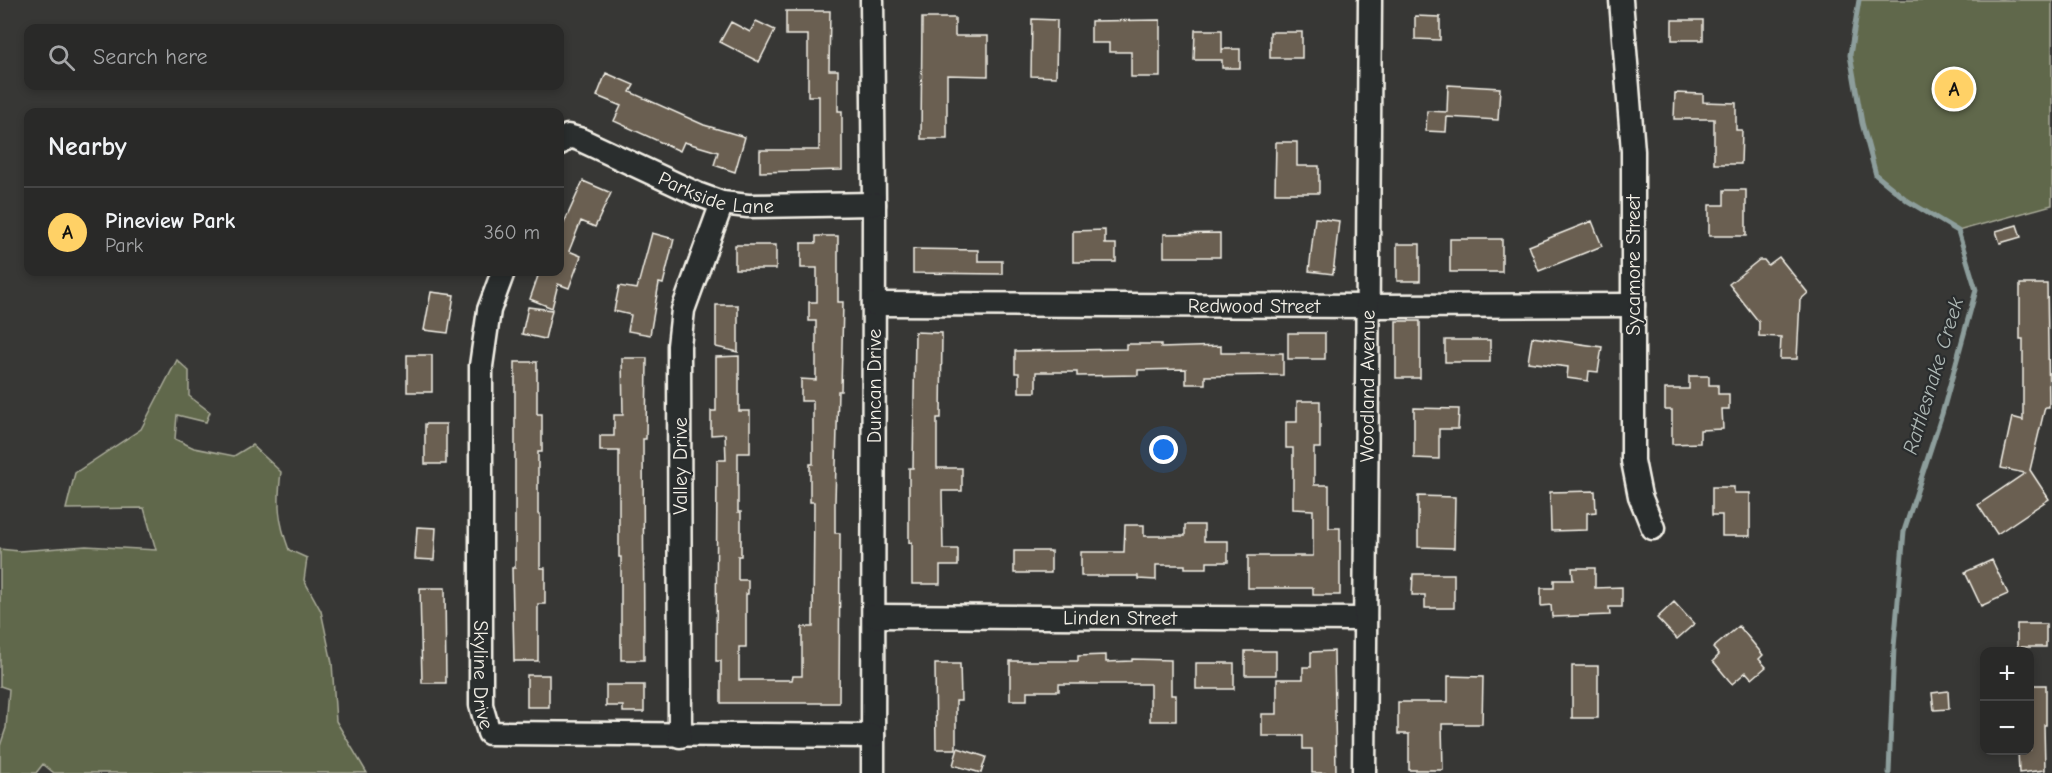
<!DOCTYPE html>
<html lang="en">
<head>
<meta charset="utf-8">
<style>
	:root { --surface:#292928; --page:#353534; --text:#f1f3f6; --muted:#a5a6a8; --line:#454545; --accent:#ffd166 }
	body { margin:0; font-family:"Comic Neue",sans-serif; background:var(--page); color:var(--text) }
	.controls { position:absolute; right:18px; bottom:18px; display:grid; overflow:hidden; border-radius:12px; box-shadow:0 3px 9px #0003 }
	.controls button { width:54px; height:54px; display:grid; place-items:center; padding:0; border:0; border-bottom:2px solid var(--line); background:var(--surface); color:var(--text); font:30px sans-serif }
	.you { position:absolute; left:1164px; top:450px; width:21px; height:21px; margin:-15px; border:4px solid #fff; border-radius:50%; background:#1a73e8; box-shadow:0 0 0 9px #1a73e833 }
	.badge { display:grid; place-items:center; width:39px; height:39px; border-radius:50%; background:var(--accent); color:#111; font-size:20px; font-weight:700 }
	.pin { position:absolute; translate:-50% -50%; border:3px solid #fff; box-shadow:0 2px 6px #0006 }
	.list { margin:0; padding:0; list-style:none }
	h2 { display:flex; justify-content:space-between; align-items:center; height:78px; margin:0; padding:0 24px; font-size:26px }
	h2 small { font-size:20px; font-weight:400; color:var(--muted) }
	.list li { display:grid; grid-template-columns:39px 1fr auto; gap:18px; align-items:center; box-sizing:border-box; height:90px; padding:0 24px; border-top:2px solid var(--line) }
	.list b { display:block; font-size:22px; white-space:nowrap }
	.list p { margin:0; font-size:20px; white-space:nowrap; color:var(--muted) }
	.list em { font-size:20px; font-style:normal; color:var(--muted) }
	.icon { flex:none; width:33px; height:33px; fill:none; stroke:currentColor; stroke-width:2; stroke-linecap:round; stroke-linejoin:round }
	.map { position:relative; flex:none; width:2052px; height:773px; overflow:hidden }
	.search { position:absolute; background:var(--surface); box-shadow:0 3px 9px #0003; left:24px; top:24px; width:540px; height:66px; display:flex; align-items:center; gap:15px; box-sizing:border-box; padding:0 21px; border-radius:12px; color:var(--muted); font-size:22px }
	.panel { position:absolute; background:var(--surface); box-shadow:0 3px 9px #0003; left:24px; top:108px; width:540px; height:168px; border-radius:12px }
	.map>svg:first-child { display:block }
</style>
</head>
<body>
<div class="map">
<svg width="2052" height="773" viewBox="0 0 2052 773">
	<rect width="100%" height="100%" fill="#373735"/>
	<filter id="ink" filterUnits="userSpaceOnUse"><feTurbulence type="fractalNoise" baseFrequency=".0167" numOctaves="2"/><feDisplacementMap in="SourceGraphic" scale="12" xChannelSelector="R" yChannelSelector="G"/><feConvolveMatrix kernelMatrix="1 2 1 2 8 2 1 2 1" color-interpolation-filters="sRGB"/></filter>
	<g filter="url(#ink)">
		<path fill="#61674c" stroke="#aaac9a" stroke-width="1.5" d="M 1859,0 L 2052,0 L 2052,205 L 1958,231 L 1908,201 L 1876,175 L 1862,123 L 1850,55 Z
			M 177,360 L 189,371 L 189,396 L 210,412 L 206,422 L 177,415 L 175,439 L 194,448 L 234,456 L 252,445 L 281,472 C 277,504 278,520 289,550 L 307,558 L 304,580 L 321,611 L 332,663 L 336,721 L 367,773 L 54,773 L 43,764 L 36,773 L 0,773 L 0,746 L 6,728 L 9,689 L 0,686 L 0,549 L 19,551 L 86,546 L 156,550 L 144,508 L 66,509 L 75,473 L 141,429 Z"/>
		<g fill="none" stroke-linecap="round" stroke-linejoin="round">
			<path stroke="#8d9e9c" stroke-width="5" d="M 1859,0 L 1850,55 L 1862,123 L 1876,175 L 1908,201 L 1958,231 L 1976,290 L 1942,414 L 1904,531 L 1894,647 L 1889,773"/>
		</g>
		<path fill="#6a5f51" stroke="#f4f1e8" stroke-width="1.5" d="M 786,11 L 830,11 L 829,70 L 838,70 L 838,111 L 842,111 L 842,170 L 760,172 L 760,150 L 819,150 L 819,96 L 808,96 L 808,35 L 786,35 Z
			M 1415,16 L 1440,17 L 1440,40 L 1415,39 Z
			M 922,18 L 955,18 L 955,36 L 988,36 L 988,76 L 947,75 L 947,139 L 921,139 Z
			M 1032,19 L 1057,20 L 1056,77 L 1031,76 Z
			M 1160,20 L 1160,77 L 1131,77 L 1131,52 L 1109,52 L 1109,43 L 1091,43 L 1091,21 Z
			M 1672,20 L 1703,20 L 1703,40 L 1672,40 Z
			M 756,21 L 775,30 L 759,62 L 720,42 L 731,22 L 750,32 Z
			M 1195,30 L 1222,30 L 1222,53 L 1222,49 L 1240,49 L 1240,68 L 1222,68 L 1222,60 L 1194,60 Z
			M 1270,32 L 1302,32 L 1302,58 L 1270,58 Z
			M 606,73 L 634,85 L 630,92 L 704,125 L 745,137 L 735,172 L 714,165 L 718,152 L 684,142 L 680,151 L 614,121 L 621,106 L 597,96 Z
			M 1448,85 L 1500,88 L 1498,120 L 1447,117 L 1446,132 L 1426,131 L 1427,111 L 1447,112 Z
			M 1675,93 L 1703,94 L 1703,102 L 1736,103 L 1736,130 L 1742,130 L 1741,164 L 1714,164 L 1714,119 L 1674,119 Z
			M 1276,142 L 1297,142 L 1297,166 L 1319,166 L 1319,193 L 1275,193 Z
			M 583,181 L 611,193 L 595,227 L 581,221 L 569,251 L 581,256 L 569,288 L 558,284 L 552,308 L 530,299 L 538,276 L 529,272 L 560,272 L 560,232 Z
			M 1724,190 L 1746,190 L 1746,236 L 1709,236 L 1709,205 L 1724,205 Z
			M 1315,218 L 1339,221 L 1333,274 L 1309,271 Z
			M 1592,221 L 1602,246 L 1539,271 L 1529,246 Z
			M 2017,225 L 2021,237 L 2000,243 L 1996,231 Z
			M 1105,230 L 1105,244 L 1116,244 L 1116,262 L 1073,262 L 1073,231 Z
			M 652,233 L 674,239 L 663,284 L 659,283 L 650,335 L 628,331 L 631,315 L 614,311 L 619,286 L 637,289 Z
			M 1220,233 L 1220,257 L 1164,257 L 1164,234 Z
			M 816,236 L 838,236 L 838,302 L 843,302 L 841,391 L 838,391 L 835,502 L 835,533 L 840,533 L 839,703 L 721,703 L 721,661 L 716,661 L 717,460 L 726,460 L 725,434 L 711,435 L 711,411 L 716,411 L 716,357 L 739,356 L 739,411 L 750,411 L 750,453 L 738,453 L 738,512 L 741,512 L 741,556 L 738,556 L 738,580 L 748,580 L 748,594 L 746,594 L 746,647 L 739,647 L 739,680 L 792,680 L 793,676 L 802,676 L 802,627 L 813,627 L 814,502 L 810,502 L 810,464 L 813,464 L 813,401 L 801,401 L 801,379 L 816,380 L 816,321 L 809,321 L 809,302 L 817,302 L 817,268 L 801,268 L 801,243 L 816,243 Z
			M 1450,239 L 1502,239 L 1502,272 L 1450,272 Z
			M 1397,244 L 1420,244 L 1420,281 L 1397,281 Z
			M 735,245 L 776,245 L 776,269 L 735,269 Z
			M 913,249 L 978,250 L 978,261 L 1002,261 L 1002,274 L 913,273 Z
			M 1779,257 L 1808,293 L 1800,300 L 1797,359 L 1780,359 L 1781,337 L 1759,336 L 1759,322 L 1729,284 L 1759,260 L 1764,260 L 1768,265 Z
			M 2020,284 L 2047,284 L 2049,407 L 2045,407 L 2030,470 L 2049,499 L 1997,534 L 1978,505 L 2025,473 L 2001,468 L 2012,417 L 2023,420 L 2023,339 L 2020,339 Z
			M 431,292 L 454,295 L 448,333 L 424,330 Z
			M 716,305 L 738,305 L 738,352 L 716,347 Z
			M 528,307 L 552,310 L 545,339 L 522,334 Z
			M 1396,321 L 1420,321 L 1420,378 L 1396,378 Z
			M 915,332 L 942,333 L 941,418 L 937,418 L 937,468 L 962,468 L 962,491 L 942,491 L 943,549 L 958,549 L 958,566 L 940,566 L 940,584 L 912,584 L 912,542 L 909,543 L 909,468 L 913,468 Z
			M 1288,333 L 1325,333 L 1325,359 L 1288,359 Z
			M 1532,337 L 1602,347 L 1598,372 L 1589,371 L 1588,381 L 1567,378 L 1568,367 L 1528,362 Z
			M 1445,340 L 1490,340 L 1490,362 L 1445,362 Z
			M 1126,344 L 1161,344 L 1161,348 L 1221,346 L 1221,353 L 1283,353 L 1283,375 L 1205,376 L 1205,384 L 1186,384 L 1186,369 L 1138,370 L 1138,375 L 1077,376 L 1077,372 L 1036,372 L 1036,392 L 1019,392 L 1019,373 L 1015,373 L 1015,351 L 1126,349 Z
			M 407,355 L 432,355 L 432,392 L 407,392 Z
			M 622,358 L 647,358 L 646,439 L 643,439 L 644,660 L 621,660 L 621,557 L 619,557 L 619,451 L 600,451 L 600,436 L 614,436 L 614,415 L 623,415 Z
			M 515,362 L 537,362 L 537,414 L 542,414 L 542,452 L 538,452 L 538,514 L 540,514 L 540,568 L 545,568 L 545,604 L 538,604 L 538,661 L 514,661 L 512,568 L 515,568 Z
			M 1689,376 L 1709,376 L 1709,385 L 1718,385 L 1718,394 L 1729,394 L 1729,409 L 1722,409 L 1723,429 L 1700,430 L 1700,443 L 1672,444 L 1672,410 L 1665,410 L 1665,389 L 1689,389 Z
			M 1297,401 L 1320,401 L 1320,448 L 1314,448 L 1314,485 L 1329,485 L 1329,528 L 1340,528 L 1340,595 L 1313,595 L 1313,588 L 1248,588 L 1248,556 L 1313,556 L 1313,510 L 1293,509 L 1293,448 L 1286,448 L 1286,422 L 1297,422 Z
			M 1414,408 L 1459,409 L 1458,429 L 1439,429 L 1439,459 L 1414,458 Z
			M 425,424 L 446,424 L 446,464 L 425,464 Z
			M 1712,487 L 1734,487 L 1734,493 L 1750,493 L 1750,536 L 1722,536 L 1722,515 L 1712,515 Z
			M 1595,491 L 1596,512 L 1587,513 L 1587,530 L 1551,531 L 1550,492 Z
			M 1418,496 L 1455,497 L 1454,548 L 1418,547 Z
			M 1125,525 L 1144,525 L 1144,536 L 1185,536 L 1185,525 L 1204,525 L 1204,541 L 1228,541 L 1228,562 L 1207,562 L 1207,568 L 1185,568 L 1185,565 L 1156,565 L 1156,580 L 1138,579 L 1138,576 L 1081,576 L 1081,552 L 1124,552 Z
			M 417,527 L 436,528 L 434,560 L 415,559 Z
			M 1014,551 L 1051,551 L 1051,573 L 1014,573 Z
			M 1992,560 L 2008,594 L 1981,606 L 1965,572 Z
			M 1572,568 L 1595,568 L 1595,588 L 1622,587 L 1622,607 L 1609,607 L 1610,615 L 1552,617 L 1551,605 L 1541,606 L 1541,588 L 1554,588 L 1554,580 L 1573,580 Z
			M 1413,574 L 1454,574 L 1454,608 L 1425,608 L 1425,595 L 1412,595 Z
			M 420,588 L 445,588 L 446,683 L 422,683 Z
			M 1674,602 L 1694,624 L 1677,639 L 1657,618 Z
			M 2017,624 L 2046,624 L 2046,647 L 2017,647 Z
			M 1739,626 L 1763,655 L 1759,659 L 1766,667 L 1752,679 L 1746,672 L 1732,684 L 1713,661 L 1719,655 L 1713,648 Z
			M 1245,651 L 1276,651 L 1276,675 L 1245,675 Z
			M 1334,651 L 1336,773 L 1312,773 L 1312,749 L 1303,749 L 1303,736 L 1262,736 L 1262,714 L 1277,714 L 1277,679 L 1303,679 L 1303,667 L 1311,667 L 1311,652 Z
			M 1106,655 L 1106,662 L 1132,661 L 1132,659 L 1171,660 L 1171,695 L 1176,695 L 1176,721 L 1150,721 L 1150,684 L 1059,684 L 1059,691 L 1027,691 L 1027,700 L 1010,700 L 1010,661 L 1078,661 L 1078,656 Z
			M 1196,663 L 1234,663 L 1234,689 L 1196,689 Z
			M 935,664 L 960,664 L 961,701 L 956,701 L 956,749 L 936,749 Z
			M 1572,666 L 1598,666 L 1598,718 L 1572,718 Z
			M 527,675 L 549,675 L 549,707 L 527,707 Z
			M 1448,676 L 1483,677 L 1482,724 L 1442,724 L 1443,770 L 1409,770 L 1409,734 L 1398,734 L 1398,702 L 1448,702 Z
			M 606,685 L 644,685 L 644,712 L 623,712 L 623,706 L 606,706 Z
			M 2030,685 L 2046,685 L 2046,725 L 2044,725 L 2045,770 L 2019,773 L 2018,750 L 2030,750 Z
			M 1948,691 L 1949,709 L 1934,710 L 1932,693 Z
			M 958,748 L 986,757 L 981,773 L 953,765 Z"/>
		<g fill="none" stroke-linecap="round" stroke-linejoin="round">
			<g stroke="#f4f1e8" stroke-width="27">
				<g id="minor">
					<path d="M 872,0 L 874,204 L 873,773"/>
					<path d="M 1621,0 L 1633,151 L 1633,461 L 1640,496 L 1653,528"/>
					<path id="s1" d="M 560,143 L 568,136 L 579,139 L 697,194 L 722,203 L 748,206 L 874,204"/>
					<path id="s2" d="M 503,272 L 489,310 L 481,366 L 481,705 L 489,733 L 873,736"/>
					<path id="s3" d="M 874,304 L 1368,306 L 1633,305"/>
					<path id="s4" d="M 874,616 L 1365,619"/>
					<path d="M 680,736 L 679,346 L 683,310 L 722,203"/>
					<path id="s5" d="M 1364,773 L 1370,0"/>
				</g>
			</g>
			<use href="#minor" stroke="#2a2d2e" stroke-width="22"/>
		</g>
	</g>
	<g text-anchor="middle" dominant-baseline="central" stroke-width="4.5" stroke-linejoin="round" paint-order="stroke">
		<g font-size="20" fill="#f4f1e8" stroke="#2a2d2e">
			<text stroke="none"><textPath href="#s1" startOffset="171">Parkside Lane</textPath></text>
			<text transform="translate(1633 265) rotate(-90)">Sycamore Street</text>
			<text stroke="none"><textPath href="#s3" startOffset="380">Redwood Street</textPath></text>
			<text transform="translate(874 386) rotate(-90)">Duncan Drive</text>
			<text stroke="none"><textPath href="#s5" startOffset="387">Woodland Avenue</textPath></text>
			<text transform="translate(680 466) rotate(-90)">Valley Drive</text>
			<text stroke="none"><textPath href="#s4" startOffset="246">Linden Street</textPath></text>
			<text stroke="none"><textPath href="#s2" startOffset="406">Skyline Drive</textPath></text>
		</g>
		<g font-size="21" font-style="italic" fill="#afb9b6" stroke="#2a2d2e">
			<text transform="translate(1933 376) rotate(-73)">Rattlesnake Creek</text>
		</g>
	</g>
</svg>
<div class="controls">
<button>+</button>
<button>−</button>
</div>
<div class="you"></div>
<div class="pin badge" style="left:1954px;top:89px">A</div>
<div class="search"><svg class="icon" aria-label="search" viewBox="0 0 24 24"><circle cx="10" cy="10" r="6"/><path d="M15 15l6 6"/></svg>Search here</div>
<section class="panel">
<h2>Nearby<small></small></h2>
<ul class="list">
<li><span class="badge">A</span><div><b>Pineview Park</b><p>Park</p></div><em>360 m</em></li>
</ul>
</section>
</div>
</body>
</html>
